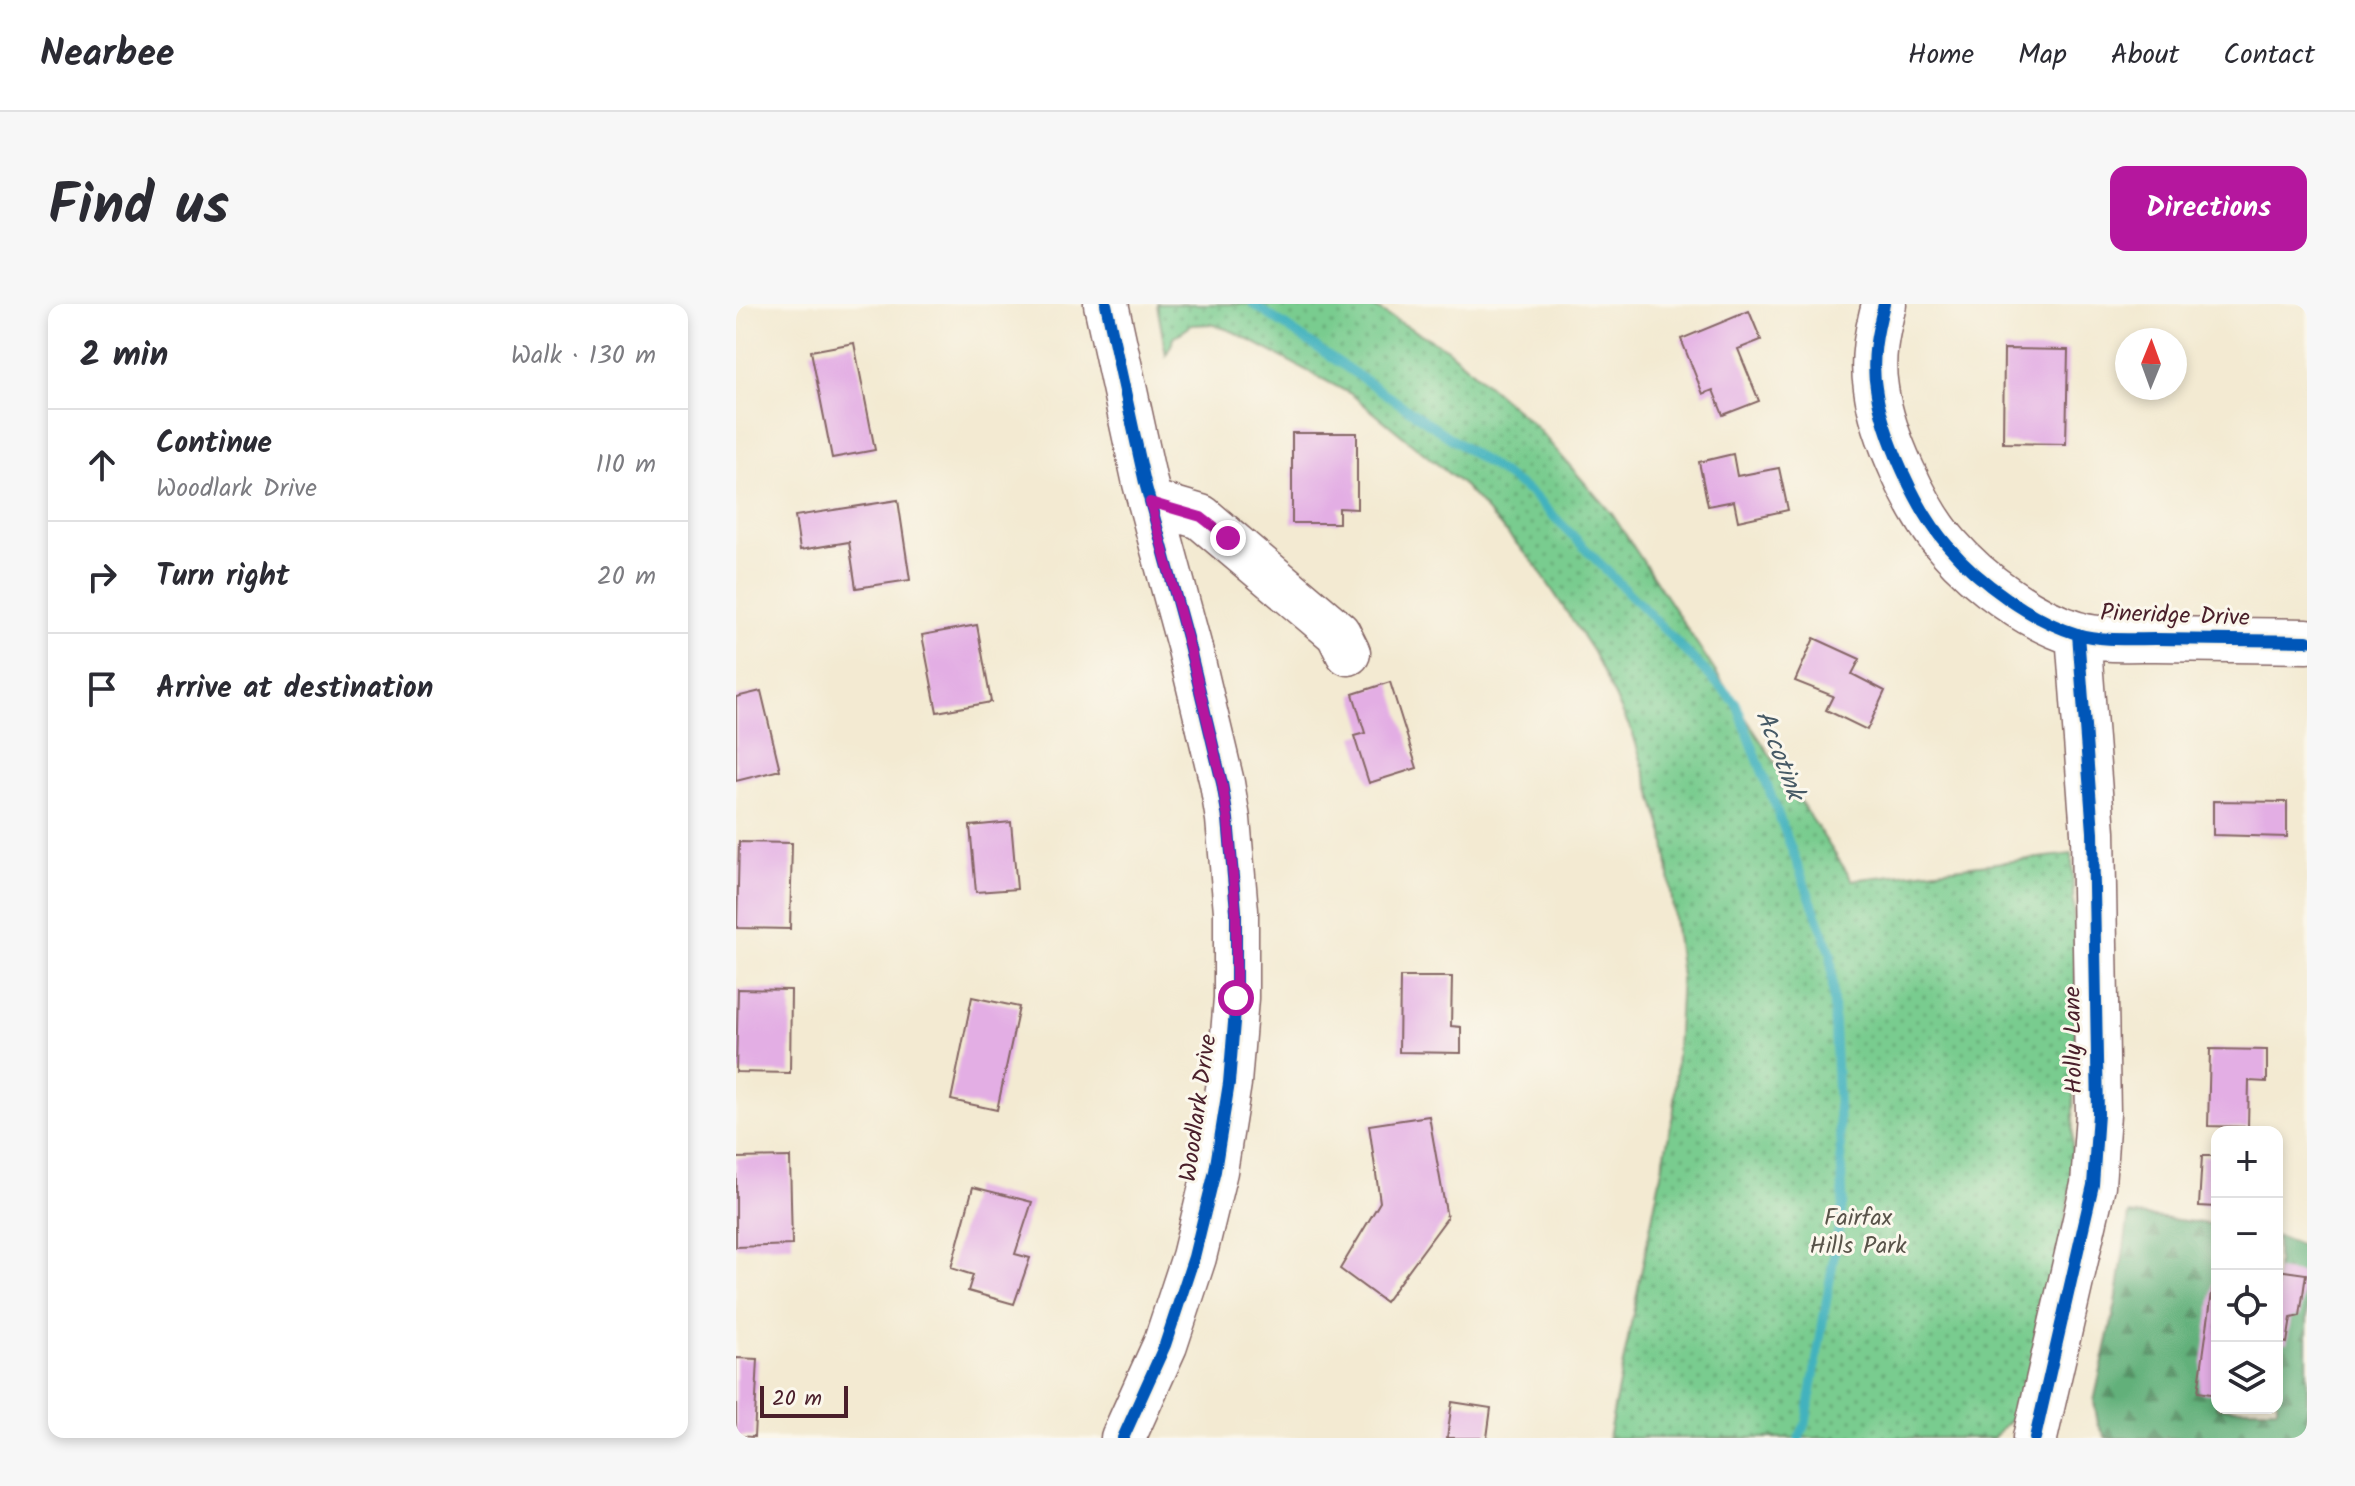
<!DOCTYPE html>
<html lang="en">
<head>
<meta charset="utf-8">
<style>
	:root { --surface:#fff; --page:#f7f7f7; --text:#2b2b33; --muted:#7c7c81; --line:#e1e1e2; --accent:#b5179e }
	body { margin:0; font-family:Kalam,sans-serif; background:var(--page); color:var(--text) }
	.controls { position:absolute; right:24px; bottom:24px; display:grid; overflow:hidden; border-radius:16px; box-shadow:0 4px 12px #0003 }
	.controls button { width:72px; height:72px; display:grid; place-items:center; padding:0; border:0; border-bottom:2px solid var(--line); background:var(--surface); color:var(--text); font:40px sans-serif }
	.compass { position:absolute; left:1379px; top:24px; width:72px; height:72px; border-radius:50%; background:var(--surface); box-shadow:0 4px 12px #0003; rotate:1deg }
	.scale { position:absolute; left:24px; bottom:20px; width:88px; box-sizing:border-box; padding-left:8px; border:4px solid #4a1f2b; border-top:0; font-size:22px; line-height:28px; white-space:nowrap; color:#4a1f2b; -webkit-text-stroke:6px #fbf7ec; paint-order:stroke }
	.stop { position:absolute; width:24px; height:24px; margin:-18px; border:6px solid #b5179e; border-radius:50%; background:#fff }
	.stop.end { background:#b5179e; border-color:#fff; box-shadow:0 2px 8px #0008 }
	.list { margin:0; padding:0; list-style:none }
	h2 { display:flex; justify-content:space-between; align-items:center; height:104px; margin:0; padding:0 32px; font-size:34px }
	h2 small { font-size:26px; font-weight:400; color:var(--muted) }
	.list li { display:grid; grid-template-columns:52px 1fr auto; gap:24px; align-items:center; box-sizing:border-box; height:112px; padding:0 32px; border-top:2px solid var(--line) }
	.list b { display:block; font-size:30px; white-space:nowrap }
	.list p { margin:0; font-size:26px; white-space:nowrap; color:var(--muted) }
	.list em { font-size:26px; font-style:normal; color:var(--muted) }
	.icon { flex:none; width:44px; height:44px; fill:none; stroke:currentColor; stroke-width:2; stroke-linecap:round; stroke-linejoin:round }
	.map { position:relative; flex:none; width:1571px; height:1134px; overflow:hidden; border-radius:16px }
	header { display:flex; align-items:center; gap:48px; box-sizing:border-box; height:112px; padding:0 40px; background:var(--surface); border-bottom:2px solid var(--line) }
	header strong { font-size:38px }
	nav { display:flex; gap:44px; margin-inline-start:auto; font-size:28px }
	.intro { display:flex; align-items:center; justify-content:space-between; box-sizing:border-box; height:192px; padding:0 48px }
	h1 { margin:0; font-size:56px }
	.button { padding:20px 36px; border-radius:16px; background:var(--accent); color:#fff; font-size:28px; font-weight:700 }
	main { display:flex; gap:48px; padding:0 48px }
	aside { flex:1; background:var(--surface); border-radius:16px; box-shadow:0 4px 12px #0003 }
	.map>svg:first-child { display:block }
</style>
</head>
<body>
<header>
<strong>Nearbee</strong>
<nav><a>Home</a><a>Map</a><a>About</a><a>Contact</a></nav>
</header>
<div class="intro"><h1>Find us</h1><a class="button">Directions</a></div>
<main>
<aside>
<h2>2 min<small>Walk · 130 m</small></h2>
<ul class="list">
<li><svg class="icon" aria-label="ahead" viewBox="0 0 24 24"><path d="M12 20V5M6 11l6-6 6 6"/></svg><div><b>Continue</b><p>Woodlark Drive</p></div><em>110 m</em></li>
<li><svg class="icon" aria-label="right" viewBox="0 0 24 24"><path d="M7 20v-9h11M14 6l5 5-5 5"/></svg><div><b>Turn right</b></div><em>20 m</em></li>
<li><svg class="icon" aria-label="arrive" viewBox="0 0 24 24"><path d="M6 21V4h12l-3 4 3 4H6"/></svg><div><b>Arrive at destination</b></div></li>
</ul>
</aside>
<div class="map">
<svg width="1571" height="1134" viewBox="0 0 1571 1134">
	<defs>
		<pattern id="green-dots" width="8" height="8" patternUnits="userSpaceOnUse" patternTransform="scale(2)"><rect width="8" height="8" fill="#79cc8f"/><path d="M2 2h.1M6 6h.1" fill="none" stroke="#65a575" stroke-width="1.8" stroke-linecap="round"/></pattern>
		<pattern id="forest-firs" width="22" height="20" patternUnits="userSpaceOnUse" patternTransform="scale(2)"><rect width="22" height="20" fill="#62b07a"/><path d="M5 1l3.5 6h-7zM16 11l3.5 6h-7z" fill="#538f64"/></pattern>
	</defs>
	<rect width="100%" height="100%" fill="#fbf7ec"/>
	<filter id="ink" filterUnits="userSpaceOnUse"><feTurbulence type="fractalNoise" baseFrequency=".0125" numOctaves="2"/><feDisplacementMap in="SourceGraphic" scale="16" xChannelSelector="R" yChannelSelector="G"/><feConvolveMatrix kernelMatrix="1 2 1 2 8 2 1 2 1" color-interpolation-filters="sRGB"/></filter>
	<filter id="wash" filterUnits="userSpaceOnUse"><feTurbulence type="fractalNoise" baseFrequency=".006" numOctaves="4" result="noise"/><feDisplacementMap in="SourceGraphic" scale="32" xChannelSelector="R" yChannelSelector="G"/><feGaussianBlur stdDeviation="1.8" result="paint"/><feColorMatrix in="noise" values="0 0 0 0 0 0 0 0 0 0 0 0 0 0 0 0 0 1.4 0 .05"/><feComposite in="paint" operator="in"/></filter>
	<g filter="url(#wash)">
		<rect width="100%" height="100%" fill="#f3ead2"/>
		<path fill="url(#green-dots)" stroke="#62765d" stroke-width="2" d="M 421,0 L 632,0 L 711,45 L 800,123 L 876,210 L 1116,576 L 1336,550 L 1340,694 L 1335,883 L 1296,1094 L 1257,1134 L 872,1134 L 938,805 L 945,672 L 928,530 L 897,430 L 857,348 L 799,260 L 728,182 L 615,90 L 498,28 L 476,20 L 456,21 L 439,33 L 430,51 Z"/>
		<path fill="url(#forest-firs)" stroke="#566852" stroke-width="2" d="M 1393,910 L 1481,921 L 1481,1104 L 1541,1104 L 1541,932 L 1571,944 L 1571,1134 L 1370,1134 L 1362,1120 L 1358,1097 L 1380,999 Z"/>
		<g fill="none" stroke-linecap="round" stroke-linejoin="round">
			<path stroke="#43b2be" stroke-width="9" d="M 517,0 L 795,189 L 1000,399 L 1095,649 L 1107,898 L 1070,1119 L 1063,1134"/>
		</g>
		<g id="blocks">
			<path fill="#e3aee4" d="M 1013,7 L 1025,36 L 1002,45 L 1023,97 L 987,111 L 977,86 L 967,90 L 945,35 Z
				M 118,39 L 139,146 L 96,154 L 75,47 Z
				M 1268,45 L 1332,46 L 1330,140 L 1267,139 Z
				M 556,129 L 621,129 L 621,205 L 603,204 L 603,219 L 556,219 Z
				M 997,150 L 1001,172 L 1043,164 L 1052,206 L 1002,217 L 998,197 L 972,202 L 963,158 Z
				M 162,196 L 174,276 L 120,284 L 113,238 L 64,246 L 59,212 Z
				M 241,321 L 255,398 L 201,408 L 186,331 Z
				M 1078,334 L 1124,355 L 1116,370 L 1149,387 L 1131,426 L 1090,406 L 1097,392 L 1059,377 Z
				M 654,378 L 681,464 L 633,479 L 618,432 L 629,429 L 617,390 Z
				M 25,387 L 44,466 L 0,477 L 0,393 Z
				M 1477,497 L 1551,498 L 1551,533 L 1477,531 Z
				M 275,518 L 281,585 L 240,588 L 234,522 Z
				M 3,538 L 56,539 L 54,625 L 1,624 Z
				M 664,673 L 716,673 L 715,722 L 725,723 L 725,749 L 663,748 Z
				M 2,685 L 55,686 L 54,769 L 0,768 Z
				M 236,693 L 283,703 L 261,806 L 215,796 Z
				M 1474,745 L 1531,746 L 1531,778 L 1513,777 L 1512,823 L 1472,822 Z
				M 693,812 L 711,914 L 649,998 L 604,965 L 644,898 L 633,821 Z
				M 1466,852 L 1481,852 L 1481,903 L 1463,902 Z
				M 54,853 L 56,941 L 0,943 L 0,854 Z
				M 237,883 L 296,898 L 279,950 L 294,954 L 278,1000 L 232,987 L 237,971 L 215,964 Z
				M 1541,966 L 1570,970 L 1564,1012 L 1555,1014 L 1551,1039 L 1541,1037 Z
				M 1479,967 L 1481,967 L 1481,1091 L 1462,1088 Z
				M 0,1054 L 22,1055 L 18,1133 L 0,1132 Z
				M 716,1098 L 755,1104 L 751,1134 L 711,1134 Z"/>
		</g>
	</g>
	<g filter="url(#ink)">
		<use href="#blocks" fill-opacity="0" stroke="#856665" stroke-width="2"/>
		<g fill="none" stroke-linecap="round" stroke-linejoin="round">
			<g stroke="#856665" stroke-width="47">
				<path id="minor" d="M 370,0 L 409,179 L 453,341 L 486,479 L 492,515 L 500,607 L 500,694 L 493,779 L 479,867 L 458,953 L 429,1041 L 387,1134
					M 1148,0 C 1141,28 1135,55 1140,84 C 1146,130 1181,207 1212,242 C 1243,278 1295,316 1341,330 C 1365,337 1395,335 1419,335 C 1470,336 1520,336 1571,337
					M 414,198 L 465,213 L 602,329 L 612,349
					M 1299,1134 L 1357,881 L 1362,810 L 1357,528 L 1342,330"/>
			</g>
			<use href="#minor" stroke="#fff" stroke-width="44"/>
			<g stroke="#fbf7ec" stroke-width="17">
				<path id="cycleway" d="M 370,0 L 409,179 L 453,341 L 486,479 L 492,515 L 500,607 L 500,694 L 493,779 L 479,867 L 458,953 L 429,1041 L 387,1134
					M 1148,0 C 1141,28 1135,55 1140,84 C 1146,130 1181,207 1212,242 C 1243,278 1295,316 1341,330 C 1365,337 1395,335 1419,335 C 1470,336 1520,336 1571,337
					M 1299,1134 L 1357,881 L 1362,810 L 1357,528 L 1342,330"/>
			</g>
			<use href="#cycleway" stroke="#0057b8" stroke-width="12"/>
		</g>
	</g>
	<g fill="none" stroke-linecap="round" stroke-linejoin="round" filter="url(#ink)">
		<path stroke="#b5179e" stroke-width="10" d="M 492,234 L 465,213 L 414,198 L 453,341 L 486,479 L 492,515 L 500,607 L 500,694"/>
	</g>
	<g text-anchor="middle" dominant-baseline="central" stroke-width="6" stroke-linejoin="round" paint-order="stroke">
		<g font-size="24" fill="#4a1f2b" stroke="#fbf7ec">
			<text transform="translate(1439 312) rotate(2)">Pineridge Drive</text>
			<text transform="translate(1338 736) rotate(-91)">Holly Lane</text>
			<text transform="translate(463 804) rotate(-82)">Woodlark Drive</text>
		</g>
		<g font-size="24" fill="#585349" stroke="#fbf7ec">
			<text x="1122" y="914">Fairfax<tspan x="1122" dy="28">Hills Park</tspan></text>
		</g>
		<g font-size="26" font-style="italic" fill="#475a66" stroke="#fbf7ec">
			<text transform="translate(1043 451) rotate(69)">Accotink</text>
		</g>
	</g>
</svg>
<div class="controls">
<button>+</button>
<button>−</button>
<button><svg class="icon" aria-label="locate" viewBox="0 0 24 24"><circle cx="12" cy="12" r="6"/><path d="M12 2v4M12 18v4M2 12h4M18 12h4"/></svg></button>
<button><svg class="icon" aria-label="layers" viewBox="0 0 24 24"><path d="M12 4l9 5-9 5-9-5zM3 14l9 5 9-5"/></svg></button>
</div>
<svg class="compass" viewBox="-18 -18 36 36"><path d="M0-13l5 13h-10z" fill="#e53935"/><path d="M0 13l5-13h-10z" fill="#7c7c81"/></svg>
<div class="scale">20 m</div>
<div class="stop" style="left:500px;top:694px"></div>
<div class="stop end" style="left:492px;top:234px"></div>
</div>
</main>
</body>
</html>
